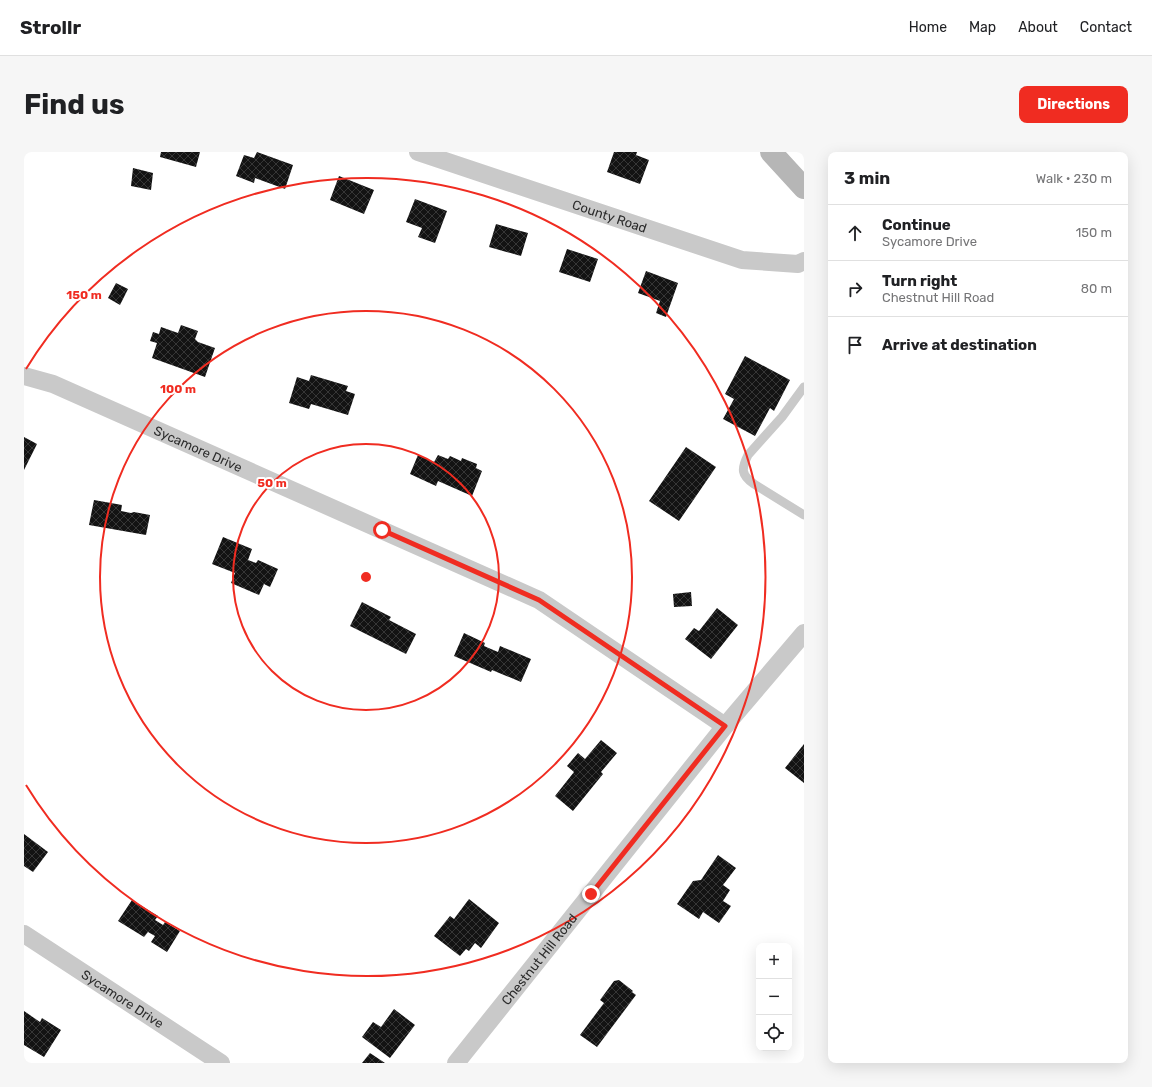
<!DOCTYPE html>
<html lang="en">
<head>
<meta charset="utf-8">
<style>
	:root { --surface:#fff; --page:#f6f6f6; --text:#202124; --muted:#757577; --line:#e0e0e0; --accent:#f02c21 }
	body { margin:0; font-family:Rubik,sans-serif; background:var(--page); color:var(--text) }
	.controls { position:absolute; right:12px; bottom:12px; display:grid; overflow:hidden; border-radius:8px; box-shadow:0 4px 16px #0002 }
	.controls button { width:36px; height:36px; display:grid; place-items:center; padding:0; border:0; border-bottom:1px solid var(--line); background:var(--surface); color:var(--text); font:20px sans-serif }
	.stop { position:absolute; width:12px; height:12px; margin:-9px; border:3px solid #f02c21; border-radius:50%; background:#fff }
	.stop.end { background:#f02c21; border-color:#fff; box-shadow:0 1px 4px #0008 }
	.list { margin:0; padding:0; list-style:none }
	h2 { display:flex; justify-content:space-between; align-items:center; height:52px; margin:0; padding:0 16px; font-size:17px }
	h2 small { font-size:13px; font-weight:400; color:var(--muted) }
	.list li { display:grid; grid-template-columns:26px 1fr auto; gap:12px; align-items:center; box-sizing:border-box; height:56px; padding:0 16px; border-top:1px solid var(--line) }
	.list b { display:block; font-size:15px; white-space:nowrap }
	.list p { margin:0; font-size:13px; white-space:nowrap; color:var(--muted) }
	.list em { font-size:13px; font-style:normal; color:var(--muted) }
	.icon { flex:none; width:22px; height:22px; fill:none; stroke:currentColor; stroke-width:2; stroke-linecap:round; stroke-linejoin:round }
	.map { position:relative; flex:none; width:780px; height:911px; overflow:hidden; border-radius:8px }
	header { display:flex; align-items:center; gap:24px; box-sizing:border-box; height:56px; padding:0 20px; background:var(--surface); border-bottom:1px solid var(--line) }
	header strong { font-size:19px }
	nav { display:flex; gap:22px; margin-inline-start:auto; font-size:14px }
	.intro { display:flex; align-items:center; justify-content:space-between; box-sizing:border-box; height:96px; padding:0 24px }
	h1 { margin:0; font-size:28px }
	.button { padding:10px 18px; border-radius:8px; background:var(--accent); color:#fff; font-size:14px; font-weight:700 }
	main { display:flex; gap:24px; padding:0 24px }
	aside { flex:1; background:var(--surface); border-radius:8px; box-shadow:0 4px 16px #0002 }
	.map>svg:first-child { display:block }
</style>
</head>
<body>
<header>
<strong>Strollr</strong>
<nav><a>Home</a><a>Map</a><a>About</a><a>Contact</a></nav>
</header>
<div class="intro"><h1>Find us</h1><a class="button">Directions</a></div>
<main>
<div class="map">
<svg width="780" height="911" viewBox="0 0 780 911">
	<defs>
		<pattern id="building-cross-hatch" width="8" height="8" patternUnits="userSpaceOnUse"><rect width="8" height="8" fill="#131313"/><path d="M0 0l8 8M0 8l8-8" fill="none" stroke="#363636"/></pattern>
	</defs>
	<rect width="100%" height="100%" fill="#fff"/>
	<path fill="url(#building-cross-hatch)" d="M 137,0 L 176,0 L 172,15 L 136,5 Z
		M 233,0 L 269,13 L 261,37 L 231,26 L 230,31 L 212,24 L 220,3 L 230,6 Z
		M 590,0 L 613,0 L 612,3 L 625,8 L 616,32 L 583,20 Z
		M 109,16 L 129,21 L 127,38 L 107,34 Z
		M 315,24 L 350,38 L 340,62 L 306,48 Z
		M 391,47 L 423,59 L 411,91 L 394,85 L 398,76 L 382,70 Z
		M 472,72 L 504,81 L 497,104 L 465,95 Z
		M 543,97 L 574,107 L 566,130 L 535,120 Z
		M 622,119 L 654,131 L 642,165 L 632,161 L 636,149 L 614,141 Z
		M 92,131 L 104,137 L 96,153 L 84,146 Z
		M 157,173 L 174,179 L 171,187 L 174,190 L 191,196 L 181,225 L 128,206 L 133,191 L 126,189 L 129,180 L 135,182 L 137,175 L 154,181 Z
		M 721,204 L 766,228 L 750,259 L 746,256 L 731,284 L 699,267 L 710,247 L 701,242 Z
		M 287,223 L 324,234 L 322,239 L 331,242 L 324,263 L 287,252 L 285,257 L 265,251 L 273,225 L 285,229 Z
		M 0,285 L 13,292 L 0,318 Z
		M 662,295 L 692,315 L 655,369 L 625,349 Z
		M 394,303 L 410,310 L 414,303 L 424,307 L 426,304 L 437,309 L 438,306 L 453,312 L 452,316 L 458,319 L 448,344 L 414,329 L 412,334 L 386,322 Z
		M 70,348 L 98,353 L 97,359 L 107,361 L 110,360 L 126,363 L 122,383 L 65,373 Z
		M 199,385 L 228,397 L 224,408 L 232,411 L 234,408 L 254,417 L 246,435 L 240,432 L 235,443 L 207,431 L 211,421 L 188,412 Z
		M 667,440 L 668,454 L 650,455 L 649,442 Z
		M 338,450 L 367,465 L 365,468 L 392,482 L 382,502 L 326,474 Z
		M 693,456 L 714,473 L 687,507 L 661,487 L 670,476 L 675,479 Z
		M 440,481 L 461,491 L 460,494 L 474,500 L 476,494 L 507,507 L 497,530 L 468,518 L 467,520 L 430,504 Z
		M 577,588 L 593,601 L 577,620 L 579,622 L 549,659 L 531,644 L 550,620 L 543,614 L 554,601 L 561,607 Z
		M 780,592 L 780,631 L 761,616 Z
		M 0,682 L 24,700 L 9,720 L 0,714 Z
		M 694,703 L 712,716 L 699,733 L 706,738 L 699,749 L 707,754 L 695,771 L 679,760 L 675,767 L 653,752 L 669,729 L 677,728 Z
		M 445,747 L 475,771 L 457,796 L 451,791 L 445,799 L 442,797 L 436,804 L 410,784 L 426,764 L 430,767 Z
		M 108,748 L 134,764 L 131,768 L 139,773 L 141,770 L 156,779 L 143,800 L 127,790 L 131,784 L 124,780 L 120,785 L 94,769 Z
		M 595,828 L 609,839 L 608,840 L 612,843 L 573,895 L 556,883 L 580,851 L 576,848 L 590,829 Z
		M 370,857 L 391,873 L 366,906 L 338,885 L 349,870 L 357,875 Z
		M 0,859 L 16,870 L 18,866 L 37,878 L 20,905 L 0,893 Z
		M 346,901 L 361,911 L 338,911 Z"/>
	<g fill="none" stroke-linecap="round" stroke-linejoin="round">
		<path stroke="#c9c9c9" stroke-width="9" d="M 780,235 L 758,265 L 724,303 C 717,317 717,323 730,332 L 780,363"/>
		<g stroke="#c9c9c9" stroke-width="18">
			<path id="s1" d="M 394,0 L 718,108 L 774,112 L 780,109"/>
			<path id="s2" d="M 0,224 L 29,232 L 515,448 L 701,574"/>
			<path id="s3" d="M 0,782 L 197,911"/>
			<path id="s4" d="M 432,911 L 701,574 L 780,481"/>
		</g>
		<path stroke="#b6b6b6" stroke-width="22" d="M 747,0 L 780,36"/>
	</g>
	<g fill="none" stroke-linecap="round" stroke-linejoin="round">
		<path stroke="#f02c21" stroke-width="5" d="M 358,378 L 515,448 L 701,574 L 567,742"/>
	</g>
	<g fill="none" stroke="#f02c21" stroke-width="2">
		<circle cx="342" cy="425" r="133"/>
		<circle cx="342" cy="425" r="266"/>
		<path d="M2 217A399 399 0 1 1 2 633"/>
	</g>
	<g text-anchor="middle" dominant-baseline="central" stroke-width="4" stroke-linejoin="round" paint-order="stroke">
		<g font-size="13" fill="#2c2c2c" stroke="#fff">
			<text stroke="none"><textPath href="#s1" startOffset="202">County Road</textPath></text>
			<text stroke="none"><textPath href="#s2" startOffset="189">Sycamore Drive</textPath></text>
			<text stroke="none"><textPath href="#s4" startOffset="133">Chestnut Hill Road</textPath></text>
			<text stroke="none"><textPath href="#s3" startOffset="118">Sycamore Drive</textPath></text>
		</g>
	</g>
	<circle cx="342" cy="425" r="6" fill="#f02c21" stroke="#fff" stroke-width="2"/>
	<g font-size="12" text-anchor="middle" font-weight="bold" fill="#f02c21" stroke="#fff" stroke-width="4" stroke-linejoin="round" paint-order="stroke">
		<text x="60" y="147">150 m</text>
		<text x="154" y="241">100 m</text>
		<text x="248" y="335">50 m</text>
	</g>
</svg>
<div class="controls">
<button>+</button>
<button>−</button>
<button><svg class="icon" aria-label="locate" viewBox="0 0 24 24"><circle cx="12" cy="12" r="6"/><path d="M12 2v4M12 18v4M2 12h4M18 12h4"/></svg></button>
</div>
<div class="stop" style="left:358px;top:378px"></div>
<div class="stop end" style="left:567px;top:742px"></div>
</div>
<aside>
<h2>3 min<small>Walk · 230 m</small></h2>
<ul class="list">
<li><svg class="icon" aria-label="ahead" viewBox="0 0 24 24"><path d="M12 20V5M6 11l6-6 6 6"/></svg><div><b>Continue</b><p>Sycamore Drive</p></div><em>150 m</em></li>
<li><svg class="icon" aria-label="right" viewBox="0 0 24 24"><path d="M7 20v-9h11M14 6l5 5-5 5"/></svg><div><b>Turn right</b><p>Chestnut Hill Road</p></div><em>80 m</em></li>
<li><svg class="icon" aria-label="arrive" viewBox="0 0 24 24"><path d="M6 21V4h12l-3 4 3 4H6"/></svg><div><b>Arrive at destination</b></div></li>
</ul>
</aside>
</main>
</body>
</html>
